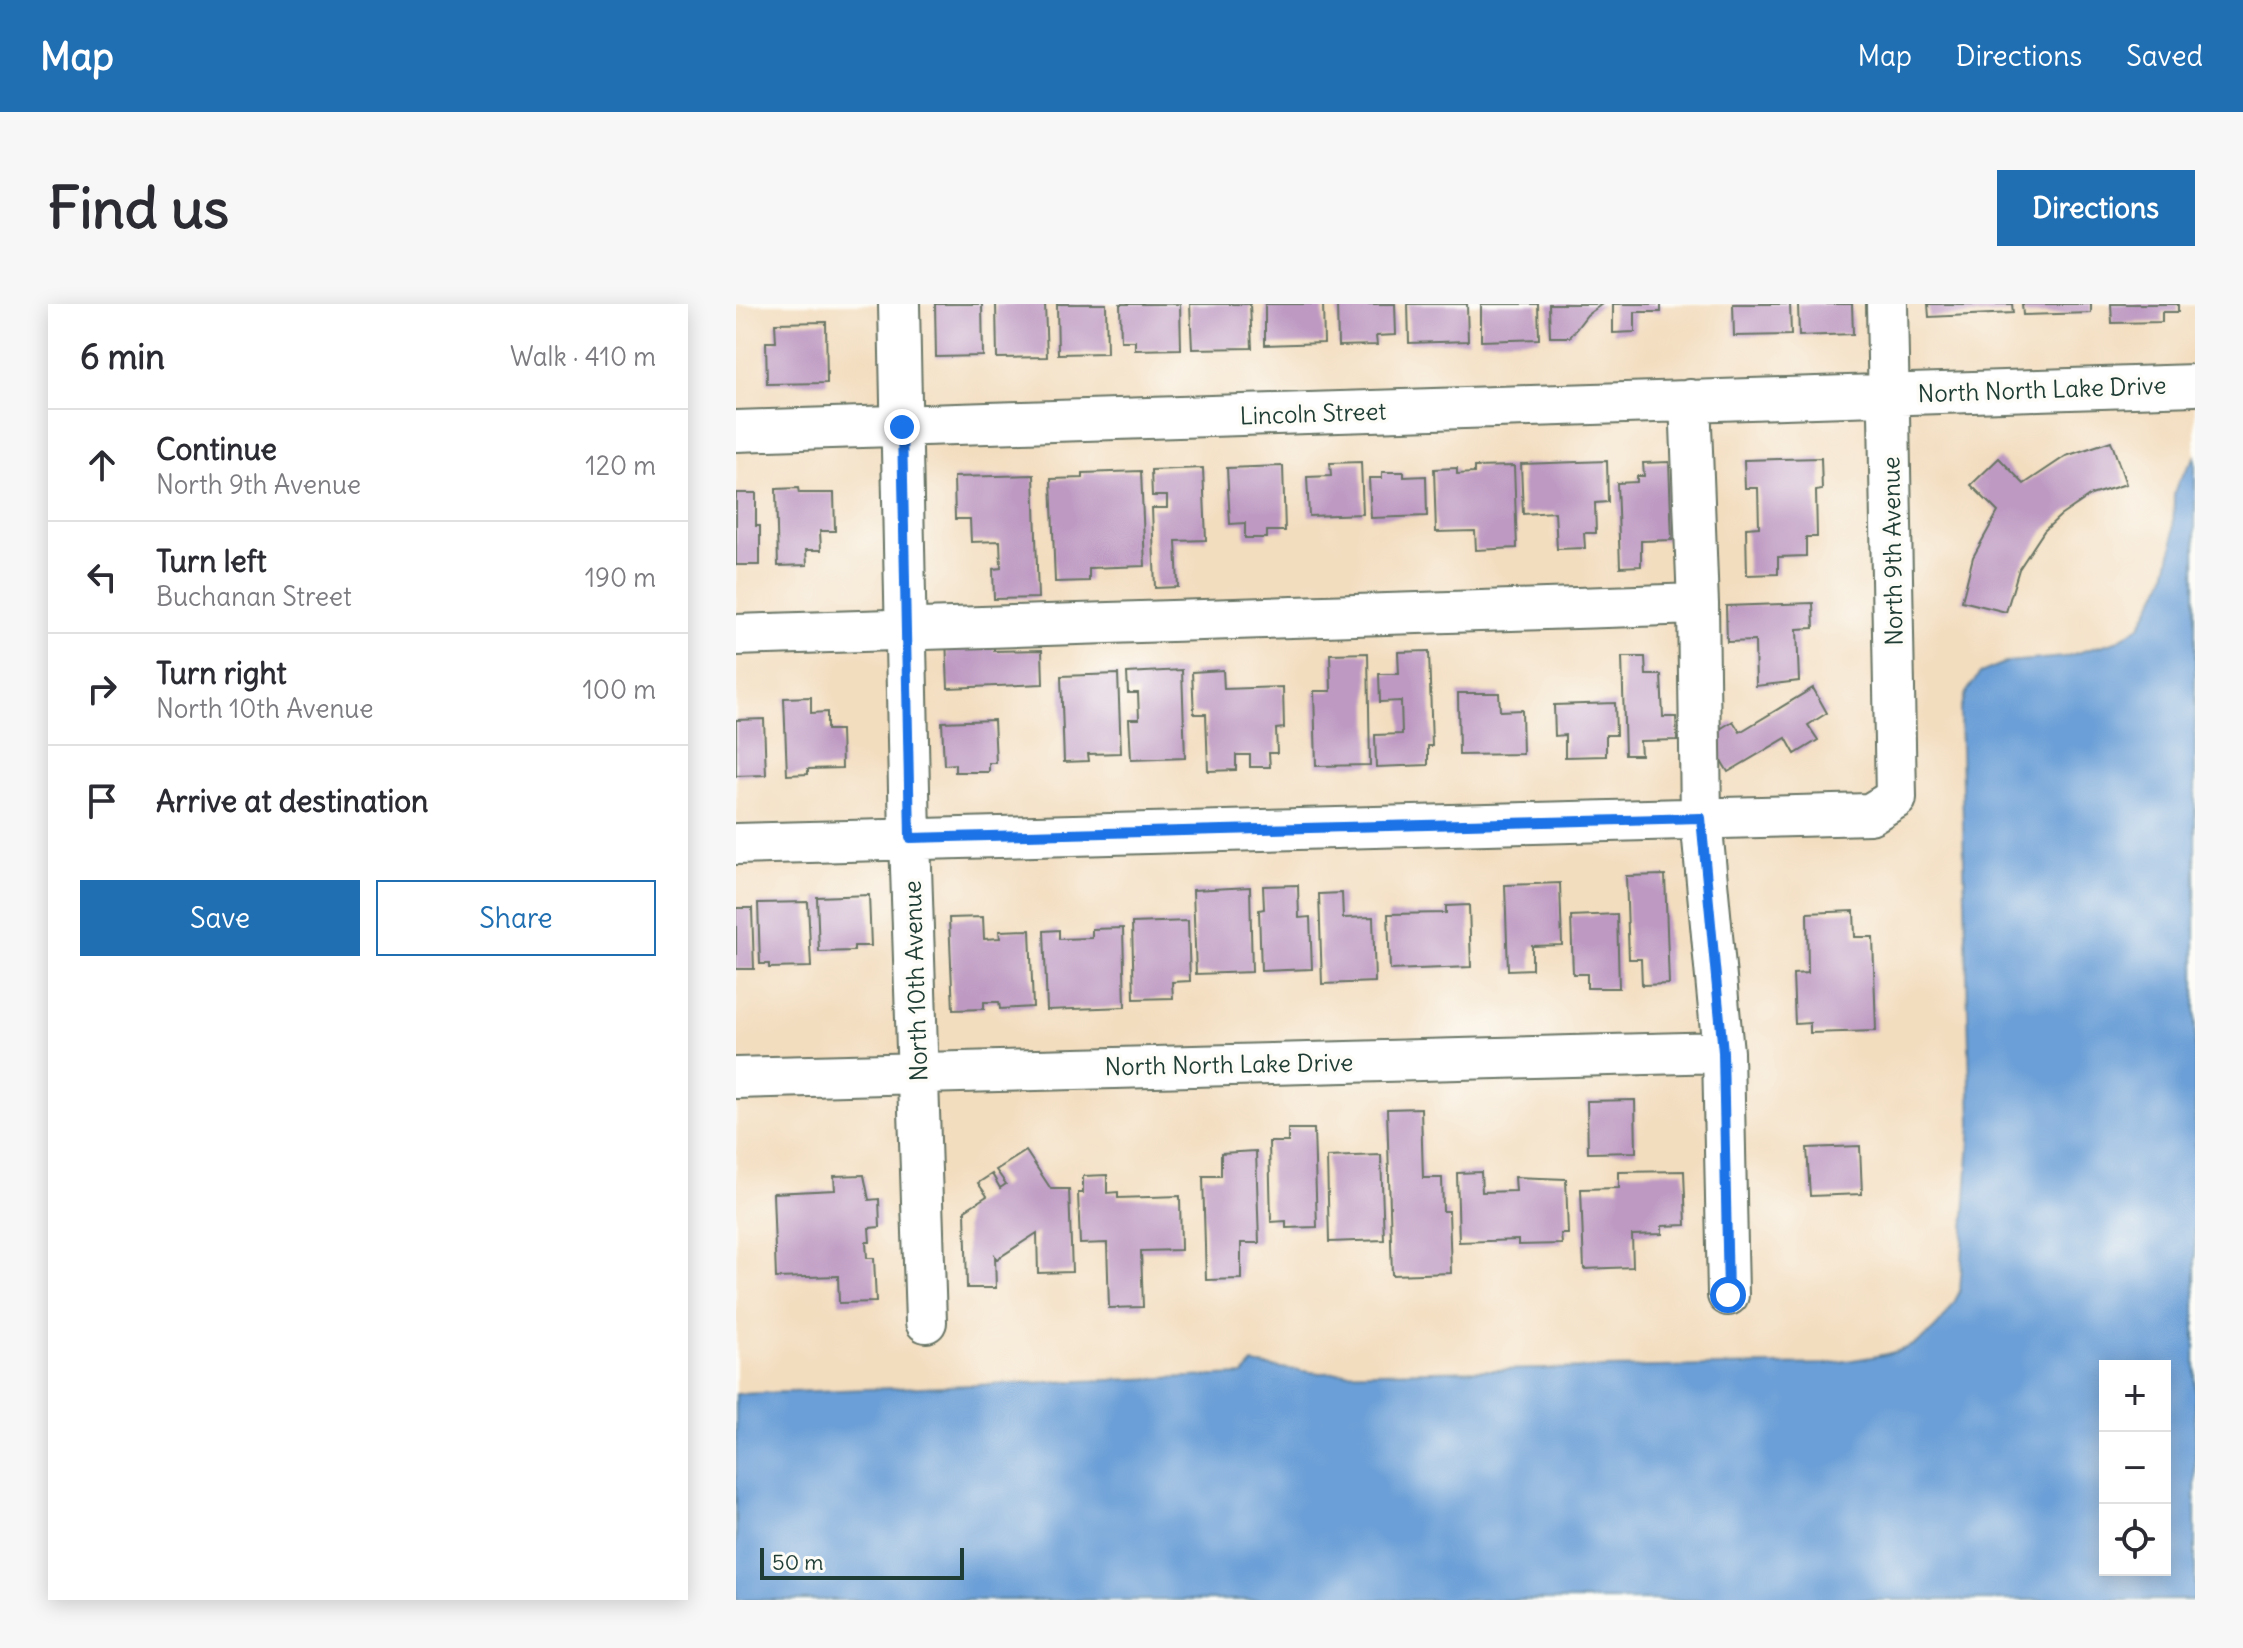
<!DOCTYPE html>
<html lang="en">
<head>
<meta charset="utf-8">
<style>
	:root { --surface:#fff; --page:#f7f7f7; --text:#2b2b33; --muted:#7c7c81; --line:#e1e1e2; --accent:#1f6fb2 }
	body { margin:0; font-family:Delius,sans-serif; background:var(--page); color:var(--text) }
	.controls { position:absolute; right:24px; bottom:24px; display:grid; overflow:hidden; border-radius:0px; box-shadow:0 4px 20px #0003 }
	.controls button { width:72px; height:72px; display:grid; place-items:center; padding:0; border:0; border-bottom:2px solid var(--line); background:var(--surface); color:var(--text); font:40px sans-serif }
	.scale { position:absolute; left:24px; bottom:20px; width:204px; box-sizing:border-box; padding-left:8px; border:4px solid #1f3d34; border-top:0; font-size:22px; line-height:28px; white-space:nowrap; color:#1f3d34; -webkit-text-stroke:6px #fdfcf7; paint-order:stroke }
	.stop { position:absolute; width:24px; height:24px; margin:-18px; border:6px solid #1a73e8; border-radius:50%; background:#fff }
	.stop.end { background:#1a73e8; border-color:#fff; box-shadow:0 2px 8px #0008 }
	.list { margin:0; padding:0; list-style:none }
	h2 { display:flex; justify-content:space-between; align-items:center; height:104px; margin:0; padding:0 32px; font-size:34px }
	h2 small { font-size:26px; font-weight:400; color:var(--muted) }
	.list li { display:grid; grid-template-columns:52px 1fr auto; gap:24px; align-items:center; box-sizing:border-box; height:112px; padding:0 32px; border-top:2px solid var(--line) }
	.list b { display:block; font-size:30px; white-space:nowrap }
	.list p { margin:0; font-size:26px; white-space:nowrap; color:var(--muted) }
	.list em { font-size:26px; font-style:normal; color:var(--muted) }
	.actions { display:flex; gap:16px; padding:24px 32px }
	.actions a { flex:1; padding:18px 0; border:2px solid var(--accent); border-radius:0px; text-align:center; font-size:28px; color:var(--accent) }
	.actions .main { background:var(--accent); color:#fff }
	.icon { flex:none; width:44px; height:44px; fill:none; stroke:currentColor; stroke-width:2; stroke-linecap:round; stroke-linejoin:round }
	.map { position:relative; flex:none; width:1459px; height:1296px; overflow:hidden; border-radius:0px }
	header { display:flex; align-items:center; gap:48px; box-sizing:border-box; height:112px; padding:0 40px; background:var(--accent); color:#fff }
	header strong { font-size:38px }
	nav { display:flex; gap:44px; margin-inline-start:auto; font-size:28px }
	.intro { display:flex; align-items:center; justify-content:space-between; box-sizing:border-box; height:192px; padding:0 48px }
	h1 { margin:0; font-size:56px }
	.button { padding:20px 36px; border-radius:0px; background:var(--accent); color:#fff; font-size:28px; font-weight:700 }
	main { display:flex; gap:48px; padding:0 48px }
	aside { flex:1; background:var(--surface); border-radius:0px; box-shadow:0 4px 20px #0003 }
	.map>svg:first-child { display:block }
</style>
</head>
<body>
<header>
<strong>Map</strong>
<nav><a>Map</a><a>Directions</a><a>Saved</a></nav>
</header>
<div class="intro"><h1>Find us</h1><a class="button">Directions</a></div>
<main>
<aside>
<h2>6 min<small>Walk · 410 m</small></h2>
<ul class="list">
<li><svg class="icon" aria-label="ahead" viewBox="0 0 24 24"><path d="M12 20V5M6 11l6-6 6 6"/></svg><div><b>Continue</b><p>North 9th Avenue</p></div><em>120 m</em></li>
<li><svg class="icon" aria-label="left" viewBox="0 0 24 24"><path d="M17 20v-9H6M10 6l-5 5 5 5"/></svg><div><b>Turn left</b><p>Buchanan Street</p></div><em>190 m</em></li>
<li><svg class="icon" aria-label="right" viewBox="0 0 24 24"><path d="M7 20v-9h11M14 6l5 5-5 5"/></svg><div><b>Turn right</b><p>North 10th Avenue</p></div><em>100 m</em></li>
<li><svg class="icon" aria-label="arrive" viewBox="0 0 24 24"><path d="M6 21V4h12l-3 4 3 4H6"/></svg><div><b>Arrive at destination</b></div></li>
</ul>
<div class="actions"><a class="main">Save</a><a>Share</a></div>
</aside>
<div class="map">
<svg width="1459" height="1296" viewBox="0 0 1459 1296">
	<rect width="100%" height="100%" fill="#fdfcf7"/>
	<filter id="ink" filterUnits="userSpaceOnUse"><feTurbulence type="fractalNoise" baseFrequency=".0125" numOctaves="2"/><feDisplacementMap in="SourceGraphic" scale="16" xChannelSelector="R" yChannelSelector="G"/><feConvolveMatrix kernelMatrix="1 2 1 2 8 2 1 2 1" color-interpolation-filters="sRGB"/></filter>
	<filter id="wash" filterUnits="userSpaceOnUse"><feTurbulence type="fractalNoise" baseFrequency=".006" numOctaves="4" result="noise"/><feDisplacementMap in="SourceGraphic" scale="32" xChannelSelector="R" yChannelSelector="G"/><feGaussianBlur stdDeviation="1.8" result="paint"/><feColorMatrix in="noise" values="0 0 0 0 0 0 0 0 0 0 0 0 0 0 0 0 0 1.4 0 .05"/><feComposite in="paint" operator="in"/></filter>
	<g filter="url(#wash)">
		<rect width="100%" height="100%" fill="#f3ddbf"/>
		<path fill="#6a9fd7" stroke="#446e86" stroke-width="2" fill-rule="evenodd" d="M 1459,153 L 1459,1296 L 0,1296 L 0,1090 L 507,1071 L 517,1060 L 582,1069 L 1090,1060 C 1155,1049 1193,1053 1224,987 L 1235,820 L 1224,408 L 1230,389 L 1244,369 L 1271,358 L 1328,353 L 1380,337 L 1404,322 L 1429,274 L 1437,241 L 1438,189 L 1442,178 ZM 1369,1062 L 1429,1062 L 1429,1266 L 1369,1266 Z"/>
		<g id="blocks">
			<path fill="#be9ac2" d="M 199,0 L 246,0 L 247,52 L 200,53 Z
				M 260,0 L 309,0 L 311,53 L 261,54 Z
				M 321,0 L 370,0 L 371,49 L 322,50 Z
				M 384,0 L 444,0 L 445,45 L 399,46 L 399,37 L 385,37 Z
				M 454,0 L 514,0 L 516,44 L 456,45 Z
				M 529,0 L 587,0 L 588,39 L 529,41 Z
				M 601,0 L 659,0 L 660,31 L 640,32 L 641,41 L 602,42 Z
				M 672,0 L 731,0 L 732,37 L 673,39 Z
				M 745,0 L 802,0 L 803,35 L 745,37 Z
				M 813,0 L 866,0 L 851,11 L 834,33 L 814,33 Z
				M 877,0 L 925,0 L 925,8 L 899,8 L 899,28 L 877,29 Z
				M 997,0 L 1054,0 L 1055,31 L 998,32 Z
				M 1062,0 L 1116,0 L 1117,30 L 1063,32 Z
				M 1192,0 L 1276,0 L 1277,9 L 1193,13 Z
				M 1286,0 L 1355,0 L 1355,9 L 1287,11 Z
				M 1375,0 L 1442,0 L 1442,8 L 1426,8 L 1426,18 L 1376,19 Z
				M 90,18 L 91,79 L 31,80 L 30,38 L 40,38 L 39,19 Z
				M 1375,137 L 1390,180 L 1355,191 L 1324,212 L 1308,227 L 1283,265 L 1270,308 L 1226,297 L 1237,253 L 1262,208 L 1235,181 L 1263,154 L 1288,180 L 1330,152 Z
				M 1085,154 L 1086,186 L 1080,187 L 1081,233 L 1070,233 L 1070,252 L 1042,253 L 1042,270 L 1011,271 L 1010,224 L 1023,223 L 1022,184 L 1009,184 L 1008,156 Z
				M 871,157 L 872,198 L 859,199 L 860,229 L 848,229 L 849,244 L 821,245 L 819,208 L 787,210 L 785,160 Z
				M 625,158 L 627,210 L 573,212 L 571,173 L 595,172 L 594,159 Z
				M 933,158 L 936,236 L 905,237 L 905,262 L 884,263 L 881,179 L 901,178 L 901,172 L 908,172 L 907,159 Z
				M 547,162 L 549,227 L 531,227 L 531,234 L 509,234 L 509,219 L 494,220 L 491,164 Z
				M 778,162 L 781,244 L 740,246 L 739,227 L 700,228 L 698,165 L 721,164 L 721,170 L 738,169 L 738,163 Z
				M 467,164 L 470,236 L 440,237 L 442,283 L 419,284 L 416,204 L 431,204 L 431,192 L 416,192 L 415,166 Z
				M 405,167 L 409,262 L 353,264 L 353,277 L 319,278 L 315,175 L 347,174 L 347,169 Z
				M 646,168 L 668,168 L 668,173 L 690,172 L 691,212 L 635,214 L 633,174 L 646,174 Z
				M 298,171 L 302,294 L 258,295 L 257,265 L 265,264 L 264,237 L 235,238 L 234,215 L 219,215 L 218,173 Z
				M 62,184 L 63,189 L 98,189 L 99,227 L 84,227 L 85,246 L 70,246 L 71,261 L 42,262 L 40,185 Z
				M 0,189 L 20,189 L 20,222 L 24,222 L 24,261 L 0,261 Z
				M 1077,299 L 1078,324 L 1061,325 L 1063,377 L 1020,382 L 1019,337 L 991,338 L 990,302 Z
				M 258,332 L 258,347 L 306,346 L 307,380 L 212,384 L 210,334 Z
				M 693,347 L 696,442 L 692,442 L 692,461 L 640,463 L 639,431 L 666,430 L 665,397 L 644,398 L 643,370 L 663,370 L 662,348 Z
				M 632,349 L 634,461 L 580,462 L 578,387 L 595,387 L 594,350 Z
				M 886,353 L 909,353 L 910,371 L 925,371 L 927,413 L 940,413 L 941,436 L 904,437 L 905,451 L 889,451 Z
				M 446,366 L 449,454 L 395,456 L 393,415 L 403,415 L 402,389 L 392,389 L 391,369 Z
				M 487,366 L 488,385 L 547,383 L 548,424 L 540,425 L 541,449 L 533,449 L 534,463 L 514,463 L 514,451 L 500,451 L 500,466 L 472,467 L 470,410 L 458,410 L 456,368 Z
				M 382,370 L 385,449 L 352,450 L 353,457 L 328,458 L 325,372 Z
				M 1077,384 L 1091,409 L 1072,421 L 1082,436 L 1059,450 L 1050,434 L 992,468 L 971,433 L 997,417 L 1004,428 Z
				M 722,389 L 763,389 L 764,407 L 786,406 L 787,450 L 723,451 Z
				M 75,393 L 75,409 L 91,408 L 91,426 L 105,426 L 106,464 L 72,465 L 72,470 L 51,471 L 48,394 Z
				M 879,399 L 880,431 L 870,431 L 870,452 L 829,453 L 829,431 L 819,432 L 818,401 Z
				M 28,415 L 30,471 L 0,472 L 0,416 Z
				M 258,416 L 260,459 L 253,459 L 253,468 L 219,468 L 219,460 L 208,461 L 206,418 Z
				M 929,571 L 933,680 L 906,681 L 905,655 L 893,655 L 890,572 Z
				M 824,579 L 826,641 L 796,642 L 796,665 L 772,666 L 769,581 Z
				M 562,581 L 563,614 L 574,613 L 576,665 L 525,667 L 523,606 L 528,605 L 527,582 Z
				M 514,583 L 516,668 L 460,670 L 457,586 Z
				M 606,589 L 607,614 L 637,613 L 639,678 L 586,680 L 583,590 Z
				M 133,591 L 135,642 L 118,642 L 118,647 L 83,648 L 81,593 Z
				M 72,598 L 75,663 L 33,664 L 33,660 L 24,660 L 22,599 Z
				M 733,601 L 735,663 L 654,666 L 652,610 L 710,609 L 710,602 Z
				M 0,604 L 16,604 L 18,665 L 0,665 Z
				M 1118,607 L 1119,633 L 1137,633 L 1140,727 L 1074,729 L 1074,719 L 1059,720 L 1057,670 L 1072,669 L 1071,609 Z
				M 881,610 L 883,684 L 851,684 L 851,670 L 837,670 L 835,612 Z
				M 247,613 L 248,635 L 264,634 L 263,627 L 294,626 L 297,703 L 264,705 L 263,698 L 248,698 L 248,705 L 217,706 L 213,614 Z
				M 452,617 L 454,677 L 436,678 L 437,694 L 398,695 L 396,619 Z
				M 387,624 L 389,703 L 311,706 L 308,627 L 323,626 L 323,635 L 356,634 L 356,625 Z
				M 899,796 L 900,848 L 852,849 L 851,797 Z
				M 685,804 L 687,874 L 706,874 L 707,907 L 713,907 L 715,969 L 656,971 L 651,805 Z
				M 552,825 L 578,825 L 581,923 L 550,924 L 550,917 L 535,918 L 533,838 L 552,838 Z
				M 1124,842 L 1126,890 L 1074,892 L 1071,844 Z
				M 290,847 L 315,885 L 333,885 L 336,968 L 302,969 L 301,929 L 261,955 L 259,952 L 260,984 L 231,984 L 229,906 L 251,892 L 242,879 L 256,870 L 264,884 L 270,880 L 260,866 Z
				M 520,847 L 523,939 L 505,939 L 505,975 L 470,976 L 467,872 L 485,872 L 485,849 Z
				M 645,851 L 648,936 L 593,938 L 591,853 Z
				M 948,867 L 950,921 L 926,922 L 926,930 L 896,931 L 897,963 L 848,965 L 845,885 L 883,884 L 883,868 Z
				M 745,868 L 746,888 L 780,887 L 779,873 L 830,875 L 832,930 L 825,930 L 826,940 L 782,941 L 782,936 L 723,938 L 721,869 Z
				M 128,871 L 133,896 L 143,895 L 144,923 L 133,924 L 134,938 L 130,938 L 131,954 L 138,954 L 140,998 L 103,999 L 102,972 L 40,974 L 37,889 L 99,886 L 98,872 Z
				M 371,871 L 371,889 L 382,888 L 382,894 L 444,892 L 445,946 L 405,947 L 407,1003 L 373,1004 L 371,939 L 344,940 L 342,889 L 347,889 L 347,872 Z"/>
		</g>
	</g>
	<g filter="url(#ink)">
		<use href="#blocks" fill-opacity="0" stroke="#697565" stroke-width="2"/>
		<g fill="none" stroke-linecap="round" stroke-linejoin="round">
			<g stroke="#697565" stroke-width="44">
				<path id="minor" d="M 163,0 L 174,534 L 190,1018
					M 954,96 L 962,300 L 965,514 L 987,748 L 992,991
					M 0,127 L 1459,81
					M 0,331 L 962,300
					M 0,540 L 1134,510 L 1160,494 L 1151,0
					M 0,774 L 987,748"/>
			</g>
			<use href="#minor" stroke="#fff" stroke-width="40"/>
		</g>
	</g>
	<g fill="none" stroke-linecap="round" stroke-linejoin="round" filter="url(#ink)">
		<path stroke="#1a73e8" stroke-width="10" d="M 166,123 L 174,534 L 965,514 L 987,748 L 992,991"/>
	</g>
	<g text-anchor="middle" dominant-baseline="central" stroke-width="7" stroke-linejoin="round" paint-order="stroke">
		<g font-size="24" fill="#1f3d34" stroke="#fdfcf7">
			<text transform="translate(1306 85) rotate(-2)">North North Lake Drive</text>
			<text transform="translate(577 109) rotate(-2)">Lincoln Street</text>
			<text transform="translate(1156 247) rotate(-91)">North 9th Avenue</text>
			<text transform="translate(179 677) rotate(-92)">North 10th Avenue</text>
			<text transform="translate(493 760) rotate(-1)">North North Lake Drive</text>
		</g>
	</g>
</svg>
<div class="controls">
<button>+</button>
<button>−</button>
<button><svg class="icon" aria-label="locate" viewBox="0 0 24 24"><circle cx="12" cy="12" r="6"/><path d="M12 2v4M12 18v4M2 12h4M18 12h4"/></svg></button>
</div>
<div class="scale">50 m</div>
<div class="stop" style="left:992px;top:991px"></div>
<div class="stop end" style="left:166px;top:123px"></div>
</div>
</main>
</body>
</html>
